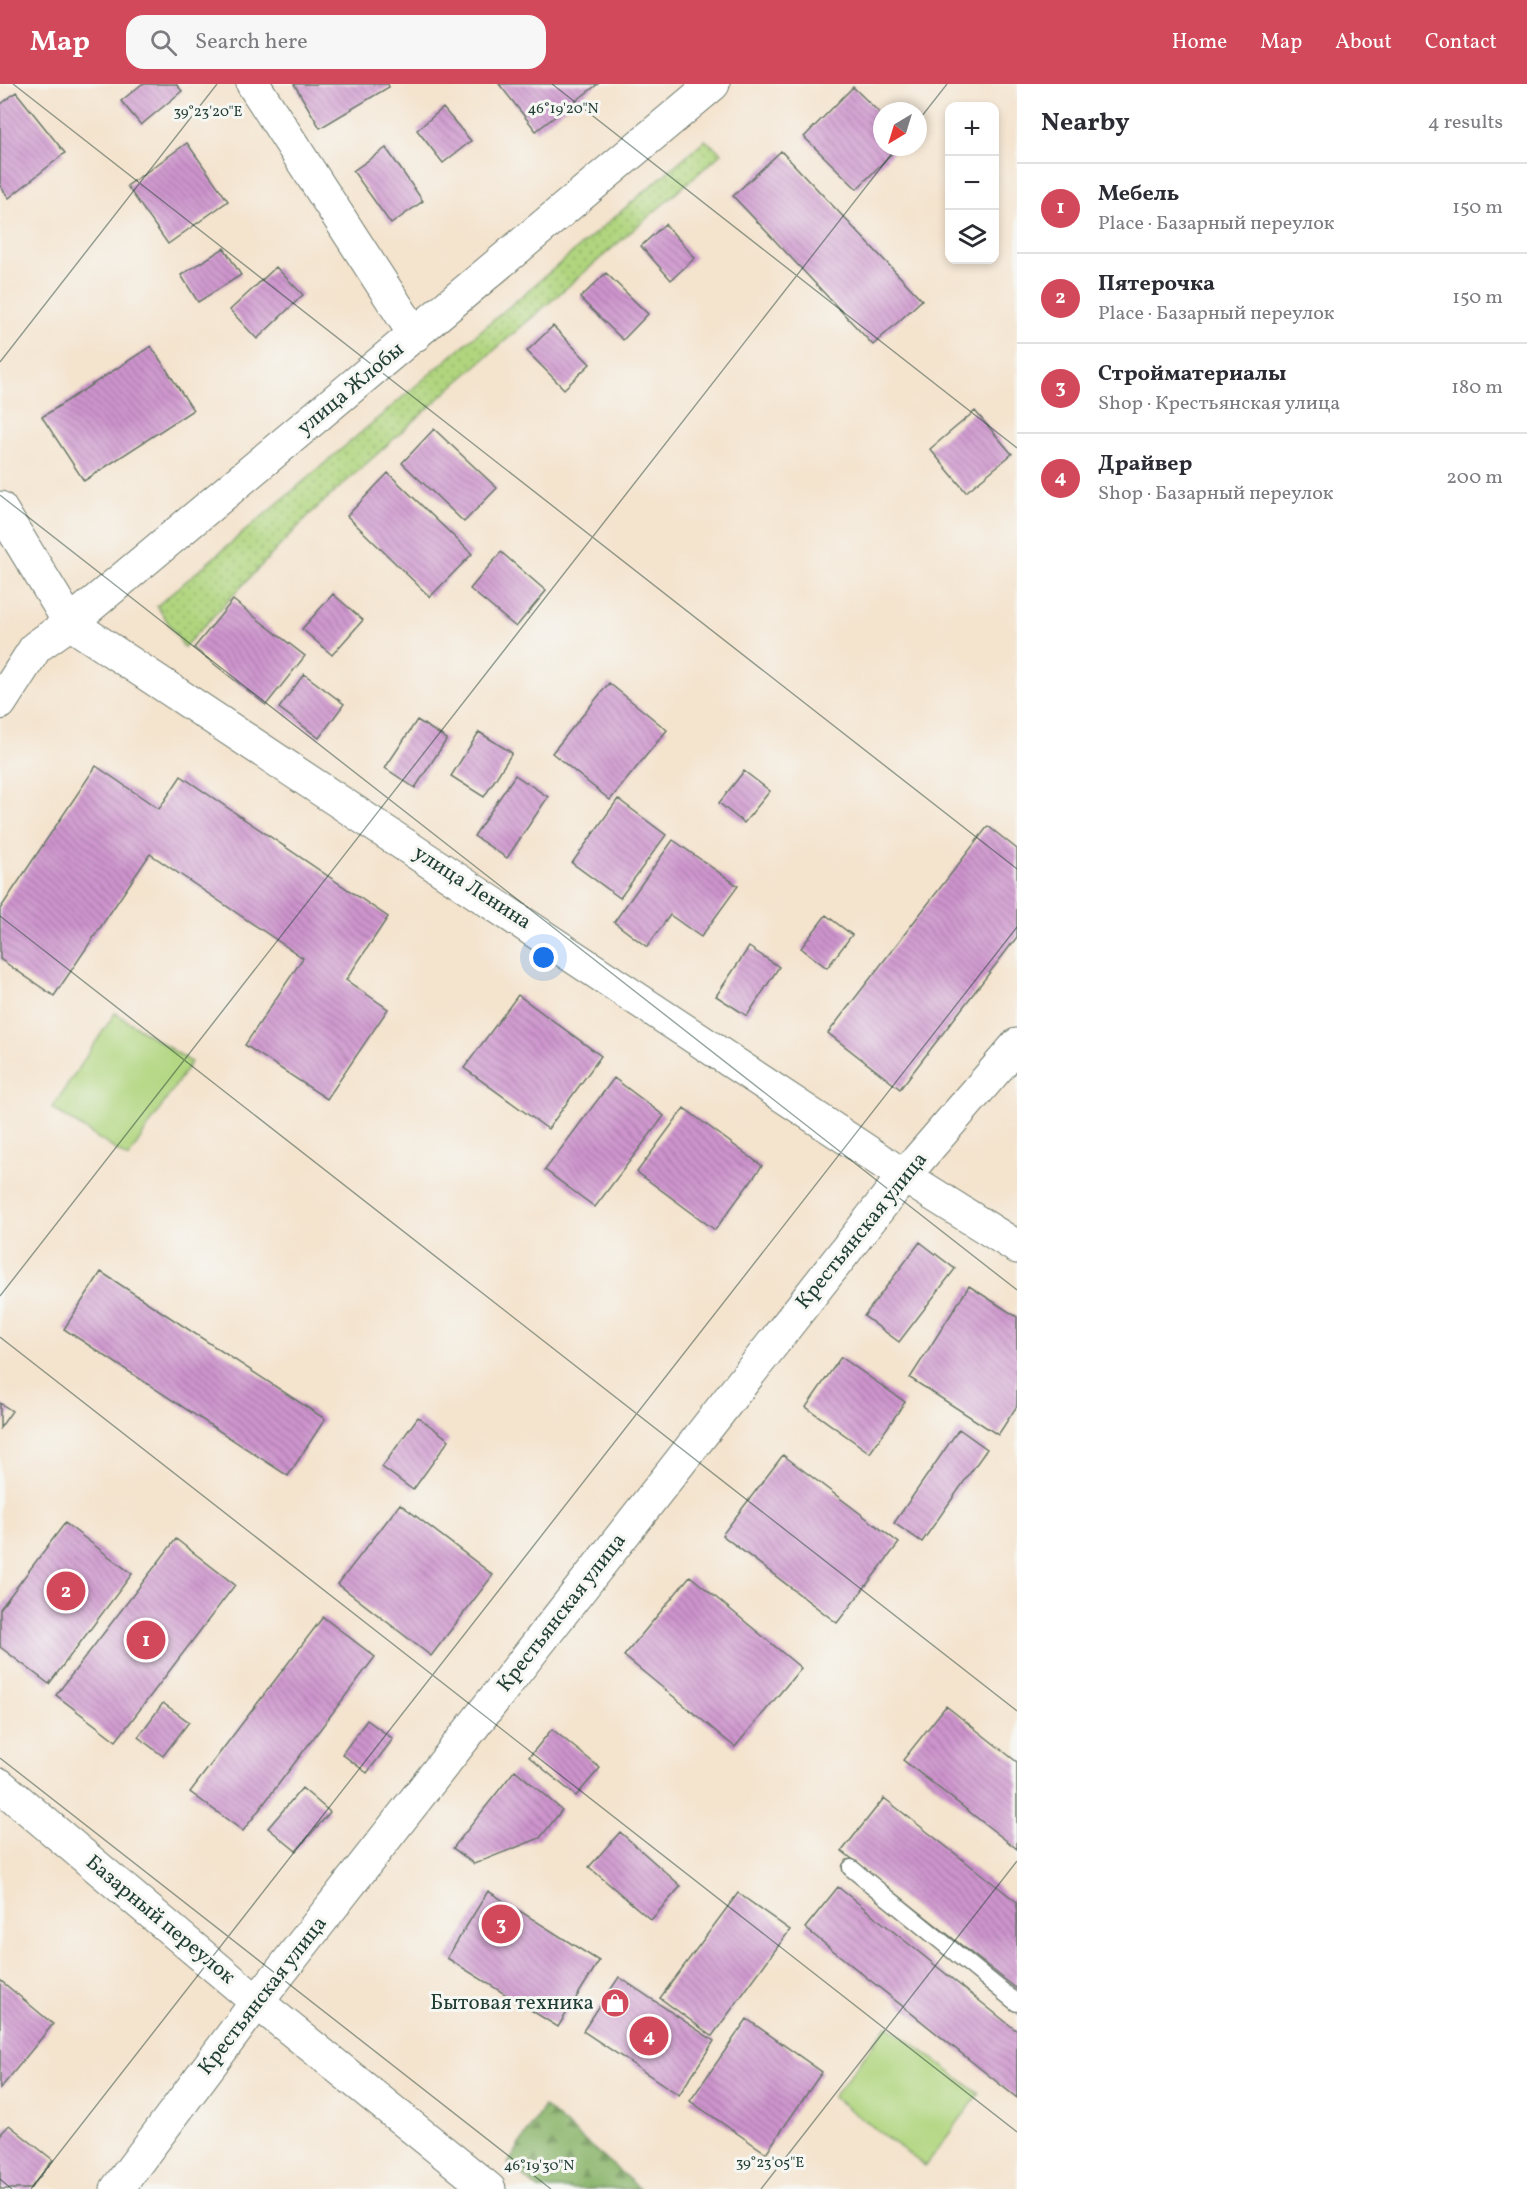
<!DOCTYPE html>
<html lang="en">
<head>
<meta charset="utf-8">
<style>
	:root { --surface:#fff; --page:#f7f7f7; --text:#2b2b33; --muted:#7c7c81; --line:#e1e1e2; --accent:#d1495b }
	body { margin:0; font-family:Vollkorn,serif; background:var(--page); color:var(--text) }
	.controls { position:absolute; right:18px; top:18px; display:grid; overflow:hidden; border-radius:12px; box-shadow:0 3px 9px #0003 }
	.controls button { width:54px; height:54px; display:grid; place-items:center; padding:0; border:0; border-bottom:2px solid var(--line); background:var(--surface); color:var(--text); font:30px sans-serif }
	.compass { position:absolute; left:873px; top:18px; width:54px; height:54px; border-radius:50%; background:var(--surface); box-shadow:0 3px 9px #0003; rotate:218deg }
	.you { position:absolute; left:544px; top:874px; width:21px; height:21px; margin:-15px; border:4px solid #fff; border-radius:50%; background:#1a73e8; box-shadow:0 0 0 9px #1a73e833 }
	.badge { display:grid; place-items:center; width:39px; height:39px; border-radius:50%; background:var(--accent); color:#fff; font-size:20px; font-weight:700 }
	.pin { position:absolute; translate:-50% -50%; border:3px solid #fff; box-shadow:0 2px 6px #0006 }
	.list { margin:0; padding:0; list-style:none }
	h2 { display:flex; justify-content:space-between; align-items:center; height:78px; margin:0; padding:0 24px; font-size:26px }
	h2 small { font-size:20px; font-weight:400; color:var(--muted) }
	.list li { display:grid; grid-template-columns:39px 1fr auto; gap:18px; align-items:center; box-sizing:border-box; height:90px; padding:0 24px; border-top:2px solid var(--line) }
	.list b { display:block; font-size:22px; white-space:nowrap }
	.list p { margin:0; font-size:20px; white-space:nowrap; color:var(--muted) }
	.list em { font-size:20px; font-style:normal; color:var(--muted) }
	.icon { flex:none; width:33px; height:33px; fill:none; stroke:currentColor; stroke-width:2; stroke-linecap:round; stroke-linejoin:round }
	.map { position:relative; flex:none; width:1017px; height:2105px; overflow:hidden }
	header { display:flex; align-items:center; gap:36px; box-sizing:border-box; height:84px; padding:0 30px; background:var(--accent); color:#fff }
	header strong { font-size:28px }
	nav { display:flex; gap:33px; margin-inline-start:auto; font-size:21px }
	.search { width:420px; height:54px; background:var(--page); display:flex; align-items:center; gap:15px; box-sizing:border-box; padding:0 21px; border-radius:18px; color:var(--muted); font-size:22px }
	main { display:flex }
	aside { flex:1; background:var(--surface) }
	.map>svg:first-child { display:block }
</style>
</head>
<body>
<header>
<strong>Map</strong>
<div class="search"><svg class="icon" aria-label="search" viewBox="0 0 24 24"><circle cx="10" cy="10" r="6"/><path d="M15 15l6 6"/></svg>Search here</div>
<nav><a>Home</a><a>Map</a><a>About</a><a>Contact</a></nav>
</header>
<main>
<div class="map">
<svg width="1017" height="2105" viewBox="0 0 1017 2105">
	<defs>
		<pattern id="grass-dots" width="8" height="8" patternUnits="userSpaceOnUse" patternTransform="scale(1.5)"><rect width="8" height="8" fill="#b0d57e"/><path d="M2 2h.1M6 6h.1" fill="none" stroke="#8fae68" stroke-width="1.8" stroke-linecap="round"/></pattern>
		<pattern id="forest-firs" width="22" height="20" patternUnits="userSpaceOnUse" patternTransform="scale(1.5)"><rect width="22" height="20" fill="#8cb66d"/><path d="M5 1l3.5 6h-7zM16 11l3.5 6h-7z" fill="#72955a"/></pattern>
		<pattern id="building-back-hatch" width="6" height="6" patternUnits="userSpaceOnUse" patternTransform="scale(1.5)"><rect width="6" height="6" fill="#ce94cd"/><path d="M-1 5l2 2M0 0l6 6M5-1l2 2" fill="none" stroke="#a77aa7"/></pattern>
	</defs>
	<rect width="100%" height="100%" fill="#f6f6f2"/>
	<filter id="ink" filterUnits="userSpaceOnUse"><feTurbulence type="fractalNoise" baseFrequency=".0167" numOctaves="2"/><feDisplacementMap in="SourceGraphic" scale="12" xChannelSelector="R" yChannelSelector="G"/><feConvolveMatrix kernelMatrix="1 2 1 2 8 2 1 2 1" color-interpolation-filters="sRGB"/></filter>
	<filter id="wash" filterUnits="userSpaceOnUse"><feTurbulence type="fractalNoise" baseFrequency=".008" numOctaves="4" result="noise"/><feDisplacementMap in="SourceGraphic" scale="24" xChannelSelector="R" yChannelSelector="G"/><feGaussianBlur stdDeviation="1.35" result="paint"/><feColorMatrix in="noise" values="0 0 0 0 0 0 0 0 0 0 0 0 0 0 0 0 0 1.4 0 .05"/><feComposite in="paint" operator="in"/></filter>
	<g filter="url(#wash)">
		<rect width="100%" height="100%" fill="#f4e3cd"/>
		<path fill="url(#grass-dots)" stroke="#688959" stroke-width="1.5" d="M 705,56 L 722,69 L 454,301 L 310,430 L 184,563 L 157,522 Z"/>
		<path fill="url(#forest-firs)" stroke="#567a50" stroke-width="1.5" d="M 544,2022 L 640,2105 L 539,2105 L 508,2080 Z"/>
		<path fill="#b0d57e" stroke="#688959" stroke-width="1.5" d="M 115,929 L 191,978 L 128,1074 L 52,1024 Z
			M 888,1941 L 979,2010 L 925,2082 L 833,2013 Z"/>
		<g id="blocks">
			<path fill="url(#building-back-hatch)" d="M 142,0 L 176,0 L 182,7 L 141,41 L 121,17 Z
				M 294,0 L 388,0 L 389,3 L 320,44 Z
				M 499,0 L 598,0 L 536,47 Z
				M 853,3 L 882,31 L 882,63 L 898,63 L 857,105 L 804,53 Z
				M 16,8 L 65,69 L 9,114 L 0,102 L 0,21 Z
				M 443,24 L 471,57 L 443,79 L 417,46 Z
				M 187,59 L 228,117 L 168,160 L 127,102 Z
				M 386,64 L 423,117 L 391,140 L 353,87 Z
				M 781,67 L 922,216 L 873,261 L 733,112 Z
				M 665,140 L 695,174 L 671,196 L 641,162 Z
				M 224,164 L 241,191 L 198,218 L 181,191 Z
				M 276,183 L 303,211 L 257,255 L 230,226 Z
				M 606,189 L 648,230 L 623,256 L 580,214 Z
				M 553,242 L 590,280 L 564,305 L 527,267 Z
				M 151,262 L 193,326 L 84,397 L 42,333 Z
				M 975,327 L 1012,370 L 966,408 L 930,365 Z
				M 434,345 L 497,404 L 464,438 L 402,379 Z
				M 388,389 L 472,470 L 430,513 L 347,432 Z
				M 501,468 L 546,507 L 516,543 L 470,505 Z
				M 333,510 L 363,536 L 332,571 L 302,545 Z
				M 233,516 L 305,572 L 266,621 L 194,564 Z
				M 304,590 L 344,620 L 319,654 L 279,624 Z
				M 609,599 L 667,646 L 610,716 L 552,669 Z
				M 417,636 L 447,655 L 415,704 L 385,684 Z
				M 479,648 L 512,669 L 484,713 L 451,692 Z
				M 96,682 L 159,725 L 181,692 L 388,833 L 346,896 L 388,925 L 327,1015 L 245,961 L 303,874 L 150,770 L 54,912 L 0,875 L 0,825 Z
				M 744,687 L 770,707 L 744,739 L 719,719 Z
				M 515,691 L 548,713 L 507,774 L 474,752 Z
				M 618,715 L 666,751 L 620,814 L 572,779 Z
				M 988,742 L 1017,765 L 1017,853 L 900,1005 L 828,949 Z
				M 673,756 L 738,802 L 701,853 L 670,831 L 647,863 L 614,838 Z
				M 826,831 L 852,851 L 827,884 L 801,864 Z
				M 749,863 L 779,883 L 747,932 L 716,912 Z
				M 518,911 L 601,972 L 548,1045 L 464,984 Z
				M 614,994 L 664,1032 L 595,1123 L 545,1086 Z
				M 684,1024 L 762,1082 L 715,1146 L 637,1088 Z
				M 920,1158 L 955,1185 L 899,1258 L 864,1232 Z
				M 101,1188 L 325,1335 L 288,1392 L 64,1245 Z
				M 969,1202 L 1017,1233 L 1017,1322 L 998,1351 L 910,1294 Z
				M 841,1273 L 905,1318 L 870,1369 L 806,1323 Z
				M 0,1319 L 12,1327 L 0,1344 Z
				M 418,1333 L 449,1356 L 413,1406 L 382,1383 Z
				M 959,1345 L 987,1365 L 922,1458 L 894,1439 Z
				M 783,1371 L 899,1459 L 837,1539 L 722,1451 Z
				M 400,1420 L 493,1491 L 431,1572 L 338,1500 Z
				M 65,1439 L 132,1490 L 49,1600 L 0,1563 L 0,1525 Z
				M 176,1455 L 235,1501 L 116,1657 L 56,1611 Z
				M 690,1492 L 801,1584 L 735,1663 L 624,1572 Z
				M 323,1533 L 375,1573 L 243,1747 L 190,1708 Z
				M 163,1619 L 189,1638 L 163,1672 L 138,1653 Z
				M 946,1622 L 1017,1678 L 1017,1765 L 903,1676 Z
				M 367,1636 L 393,1655 L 367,1689 L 342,1670 Z
				M 552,1645 L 600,1684 L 576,1712 L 529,1673 Z
				M 515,1686 L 562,1726 L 540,1754 L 474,1780 L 453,1764 Z
				M 302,1704 L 330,1728 L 296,1767 L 268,1744 Z
				M 884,1714 L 1017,1818 L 1017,1905 L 842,1767 Z
				M 620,1748 L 681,1802 L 651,1836 L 589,1783 Z
				M 838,1803 L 1017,1947 L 1017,2014 L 805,1844 Z
				M 488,1807 L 599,1877 L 558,1943 L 447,1874 Z
				M 738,1809 L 790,1846 L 712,1952 L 660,1914 Z
				M 619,1893 L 714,1957 L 679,2011 L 583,1947 Z
				M 0,1896 L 53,1940 L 0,2005 Z
				M 747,1935 L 822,1988 L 766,2069 L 690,2017 Z
				M 9,2041 L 53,2076 L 30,2105 L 0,2105 L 0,2051 Z"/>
		</g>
	</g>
	<g filter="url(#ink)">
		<use href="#blocks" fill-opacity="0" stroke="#6a776a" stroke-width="1.5"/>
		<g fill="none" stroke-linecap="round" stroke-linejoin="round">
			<g stroke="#6a776a" stroke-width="19">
				<path id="service" d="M 851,1784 L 1017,1919"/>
			</g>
			<g stroke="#6a776a" stroke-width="35">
				<path id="minor" d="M 253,0 L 415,251
					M 713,0 L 70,539 L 904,1092 L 1017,1163"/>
			</g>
			<g stroke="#6a776a" stroke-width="35">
				<path id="tertiary" d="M 0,424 L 70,539 L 36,563 L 0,619
					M 0,1701 L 257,1918 L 489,2105
					M 117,2105 L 257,1918 L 904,1092 L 1017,961"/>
			</g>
			<use href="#service" stroke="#fff" stroke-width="16"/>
			<use href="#minor" stroke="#fff" stroke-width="33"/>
			<use href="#tertiary" stroke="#fff" stroke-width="33"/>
		</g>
	</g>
	<path fill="none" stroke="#1f3d34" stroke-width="1.5" stroke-opacity="0.45" d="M 13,0 L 1017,785M 552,0 L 1017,364M 918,37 L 947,0M 0,278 L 217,0M 0,411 L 1017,1206M 0,832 L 1017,1627M 0,1212 L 897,63M 0,1253 L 1017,2048M 0,1674 L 551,2105M 0,2095 L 12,2105M 31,2105 L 1017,843M 761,2105 L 1017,1777"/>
	<defs>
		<g id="shop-disc" transform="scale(1.5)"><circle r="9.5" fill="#d1495b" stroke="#f6f6f2"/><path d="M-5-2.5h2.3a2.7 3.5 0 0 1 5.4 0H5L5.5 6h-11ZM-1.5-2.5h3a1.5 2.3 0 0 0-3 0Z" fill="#fff"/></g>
	</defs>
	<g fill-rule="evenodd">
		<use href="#shop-disc" x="615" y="1919"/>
	</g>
	<g text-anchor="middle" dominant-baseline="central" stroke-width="6" stroke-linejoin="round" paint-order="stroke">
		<g font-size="21" fill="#1f3d34" stroke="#f6f6f2">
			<text transform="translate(351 305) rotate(-40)">улица Жлобы</text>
			<text transform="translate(472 804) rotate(33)">улица Ленина</text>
			<text transform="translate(862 1147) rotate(-51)">Крестьянская улица</text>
			<text transform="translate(562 1529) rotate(-52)">Крестьянская улица</text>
			<text transform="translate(160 1836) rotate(40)">Базарный переулок</text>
			<text transform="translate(263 1912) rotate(-52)">Крестьянская улица</text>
		</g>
		<g font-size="21" fill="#1f3d34" stroke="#f6f6f2" text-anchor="end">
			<text x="594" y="1919">Бытовая техника</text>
		</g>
	</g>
	<g font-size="15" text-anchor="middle" fill="#1f3d34" stroke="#f6f6f2" stroke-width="6" stroke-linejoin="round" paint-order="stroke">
		<text x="563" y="29">46°19'20"N</text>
		<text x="208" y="32">39°23'20"E</text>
		<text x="770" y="2083">39°23'05"E</text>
		<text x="539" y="2086">46°19'30"N</text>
	</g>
</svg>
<div class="controls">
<button>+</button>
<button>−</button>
<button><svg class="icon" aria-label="layers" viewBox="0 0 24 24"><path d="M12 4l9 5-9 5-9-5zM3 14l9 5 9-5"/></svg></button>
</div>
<svg class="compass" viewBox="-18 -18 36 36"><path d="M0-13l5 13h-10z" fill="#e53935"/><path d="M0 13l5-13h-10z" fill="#7c7c81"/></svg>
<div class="you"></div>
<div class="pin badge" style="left:146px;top:1556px">1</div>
<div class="pin badge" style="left:66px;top:1507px">2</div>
<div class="pin badge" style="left:501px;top:1840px">3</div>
<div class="pin badge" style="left:649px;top:1952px">4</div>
</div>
<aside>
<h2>Nearby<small>4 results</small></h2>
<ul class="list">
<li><span class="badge">1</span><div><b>Мебель</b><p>Place · Базарный переулок</p></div><em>150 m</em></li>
<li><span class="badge">2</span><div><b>Пятерочка</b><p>Place · Базарный переулок</p></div><em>150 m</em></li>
<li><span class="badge">3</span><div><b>Стройматериалы</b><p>Shop · Крестьянская улица</p></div><em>180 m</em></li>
<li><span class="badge">4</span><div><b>Драйвер</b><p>Shop · Базарный переулок</p></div><em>200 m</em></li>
</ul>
</aside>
</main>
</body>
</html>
